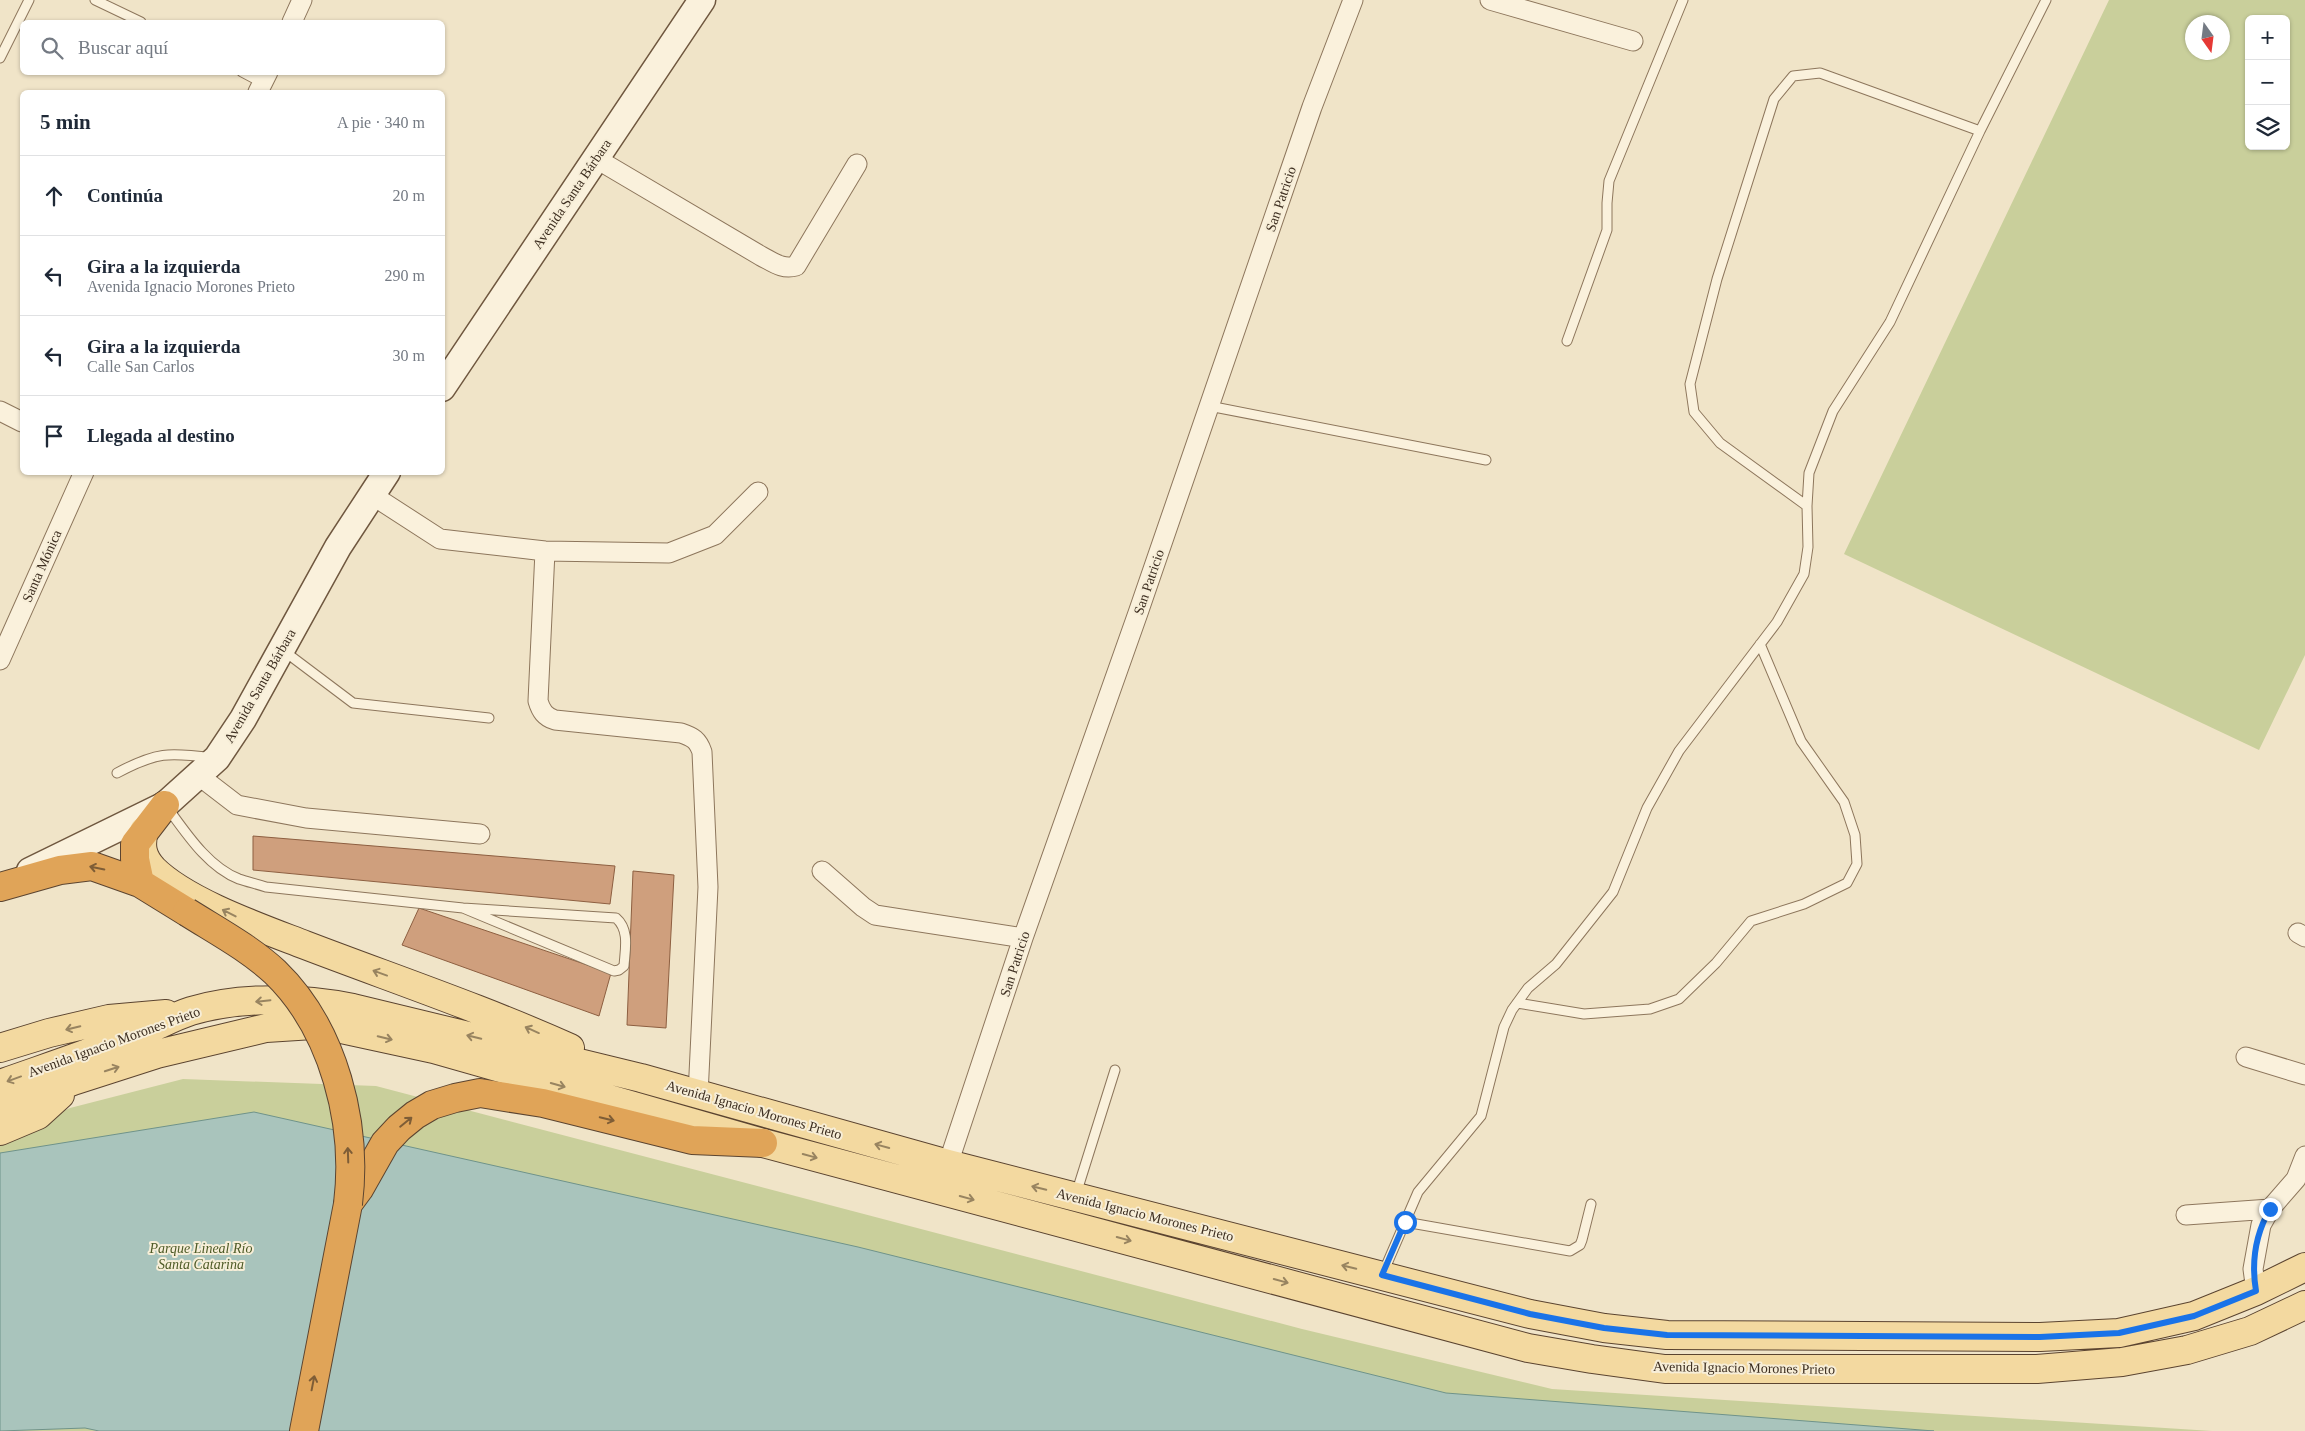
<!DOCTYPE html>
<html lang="es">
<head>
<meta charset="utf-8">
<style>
	:root { --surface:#fff; --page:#f6f6f7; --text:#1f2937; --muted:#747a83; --line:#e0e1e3 }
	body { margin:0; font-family:Georgia,serif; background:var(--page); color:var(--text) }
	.controls { position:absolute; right:15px; top:15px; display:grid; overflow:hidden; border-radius:8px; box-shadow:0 1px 4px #0004 }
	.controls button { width:45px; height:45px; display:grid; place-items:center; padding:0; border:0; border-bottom:1px solid var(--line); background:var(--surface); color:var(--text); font:25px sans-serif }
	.compass { position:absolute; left:2185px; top:15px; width:45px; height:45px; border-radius:50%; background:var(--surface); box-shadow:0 1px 4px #0004; rotate:166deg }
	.stop { position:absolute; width:15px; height:15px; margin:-11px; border:4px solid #1a73e8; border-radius:50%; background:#fff }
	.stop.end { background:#1a73e8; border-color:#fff; box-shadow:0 1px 5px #0008 }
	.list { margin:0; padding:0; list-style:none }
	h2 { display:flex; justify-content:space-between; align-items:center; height:65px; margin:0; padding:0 20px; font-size:21px }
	h2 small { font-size:16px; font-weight:400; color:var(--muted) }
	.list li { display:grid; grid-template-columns:32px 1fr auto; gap:15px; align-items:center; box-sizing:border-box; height:80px; padding:0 20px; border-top:1px solid var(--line) }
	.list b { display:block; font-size:19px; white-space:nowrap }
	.list p { margin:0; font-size:16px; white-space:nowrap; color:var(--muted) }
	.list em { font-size:16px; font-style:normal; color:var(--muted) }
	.icon { flex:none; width:28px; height:28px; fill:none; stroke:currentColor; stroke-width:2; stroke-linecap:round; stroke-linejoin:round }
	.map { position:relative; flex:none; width:2305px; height:1431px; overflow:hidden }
	.search { position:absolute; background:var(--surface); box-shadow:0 1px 4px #0004; left:20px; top:20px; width:425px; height:55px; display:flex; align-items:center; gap:12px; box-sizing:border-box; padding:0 18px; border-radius:8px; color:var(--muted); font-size:19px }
	.panel { position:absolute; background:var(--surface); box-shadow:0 1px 4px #0004; left:20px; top:90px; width:425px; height:385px; border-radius:8px }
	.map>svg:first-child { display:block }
</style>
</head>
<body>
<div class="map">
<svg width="2305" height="1431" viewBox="0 0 2305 1431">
	<rect width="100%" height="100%" fill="#f0e4c8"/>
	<path fill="#c9cf9b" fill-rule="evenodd" d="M 2109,0 L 2305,0 L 2305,655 L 2259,750 L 1844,554 ZM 2249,19 L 2286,19 L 2286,146 L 2249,146 ZM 2192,22 L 2222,22 L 2222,52 L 2192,52 Z
		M 183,1079 L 376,1086 L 1302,1329 L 1552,1389 L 2212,1431 L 0,1431 L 0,1138 L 70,1108 Z"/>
	<path fill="#a9c4bc" stroke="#6f938a" d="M 254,1112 L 858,1247 L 1446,1393 L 1934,1431 L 99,1431 L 85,1428 L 0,1431 L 0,1153 Z"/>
	<path fill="#cf9f7d" stroke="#8d5f41" d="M 253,836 L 615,866 L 610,904 L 253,870 Z
		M 633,871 L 674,875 L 666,1028 L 627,1025 Z
		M 419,908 L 611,973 L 599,1016 L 402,945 Z"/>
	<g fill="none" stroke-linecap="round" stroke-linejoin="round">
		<g stroke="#8d765c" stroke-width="11">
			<path id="lane" d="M 95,0 L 141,22
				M 0,58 L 29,0
				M 242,72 L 263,83
				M 1567,341 L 1607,230 L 1607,203 L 1609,181 L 1683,0
				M 1209,406 L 1486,460
				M 1807,506 L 1720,443 L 1694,412 L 1690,384 L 1717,279 L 1774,99 L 1793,76 L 1820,73 L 1980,131
				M 284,651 L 353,703 L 489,718
				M 117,773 C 156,752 169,752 212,758
				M 167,807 C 186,833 208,867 239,879 C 248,882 257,884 266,887 L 463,908 L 616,918 C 630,930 625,950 624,966 L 619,970 L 614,971 L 463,908
				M 1517,1003 L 1584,1014 L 1650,1009 L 1679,999 L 1716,963 L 1751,921 L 1804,904 L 1847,883 L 1857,864 L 1855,835 L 1844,802 L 1801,741 L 1760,644
				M 1076,1194 L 1115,1070
				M 1405,1222 L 1570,1251 L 1580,1245 L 1582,1240 L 1591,1204
				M 1383,1273 L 1418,1192 L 1481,1116 L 1504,1027 L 1512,1010 L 1528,988 L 1556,964 L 1613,892 L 1647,808 L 1679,751 L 1777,622 L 1804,574 L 1808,547 L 1807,506 L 1809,473 L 1833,411 L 1890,322 L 1980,131 L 2046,0"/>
		</g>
		<g stroke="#8d765c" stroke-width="21">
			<path id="street" d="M 1490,0 L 1633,41
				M 292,22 L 302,0
				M 258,92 L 268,72
				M 595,158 L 761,256 C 773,262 782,270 796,266 L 857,164
				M 0,411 L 22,422
				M 372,495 L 440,539 L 545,551 L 669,553 L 715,535 L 758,492
				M 545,551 L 538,701 C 541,711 545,717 555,720 L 681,733 C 693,737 698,740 702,752 L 708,887 L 698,1095
				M 0,660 L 84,472
				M 198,775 L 237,805 L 306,818 L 480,834
				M 822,871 L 863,907 L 875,915 L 1023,938
				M 2298,933 L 2305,937
				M 2246,1057 L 2305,1075
				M 948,1164 L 1023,938 L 1138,613 L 1312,107 L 1353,0
				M 2186,1215 L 2270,1209
				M 2256,1291 L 2253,1269 L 2261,1225 L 2270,1209 L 2296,1179 L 2305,1156"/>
		</g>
		<g stroke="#6f573f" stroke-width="29">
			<path id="secondary" d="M 442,388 L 702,0
				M 30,871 L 165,805 L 217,758 L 243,719 L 338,547 L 387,472"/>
		</g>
		<g stroke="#5b4430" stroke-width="30">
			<path id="primary" d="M 144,831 C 140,846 142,857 153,869 C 186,902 261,928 305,945 C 394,979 483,1009 570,1048
				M 0,1048 L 49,1033 L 109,1019 L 166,1014
				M 0,1084 C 45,1068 91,1053 135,1035 C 154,1028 172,1017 191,1011 C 241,996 302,998 353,1008 L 641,1078 L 948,1164 L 1530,1314 L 1604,1328 L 1667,1335 L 2040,1337 L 2119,1333 L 2194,1316 L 2256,1291 L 2305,1267
				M 0,1109 L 73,1081 L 157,1054 L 266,1028 L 313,1025 L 337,1028 L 434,1049 L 763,1143 L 1528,1348 L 1592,1359 L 1665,1369 L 2037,1369 L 2122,1362 L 2187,1350 L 2250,1331 L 2305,1305
				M 0,1131 L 38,1115 L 60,1095"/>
		</g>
		<g stroke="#5b4430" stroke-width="30">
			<path id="highway" d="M 140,883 L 135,859 L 135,844 L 165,805
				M 0,887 L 60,870 L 92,866 L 140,883 L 187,912
				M 304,1431 L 348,1204 L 359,1189 L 385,1143 L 399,1128 L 415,1115 L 432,1105 L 455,1098 L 480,1093 L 543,1103 L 692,1140 L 763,1143"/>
		</g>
		<use href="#lane" stroke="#faf1dc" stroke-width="9"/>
		<use href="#street" stroke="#faf1dc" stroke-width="19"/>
		<use href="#secondary" stroke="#faf1dc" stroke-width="26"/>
		<use href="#primary" stroke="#f3d9a0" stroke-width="28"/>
		<use href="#highway" stroke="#e0a458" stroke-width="28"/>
		<g stroke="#5b4430" stroke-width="30" stroke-linecap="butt">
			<path id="highway-bridge" d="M 187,912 C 217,931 249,948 275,972 C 334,1029 358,1124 348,1204"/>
		</g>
		<use href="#highway-bridge" stroke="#e0a458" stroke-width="28"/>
	</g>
	<defs><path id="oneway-shaft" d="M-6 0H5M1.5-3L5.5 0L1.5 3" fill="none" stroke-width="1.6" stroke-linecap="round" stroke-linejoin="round" transform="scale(1.25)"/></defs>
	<g stroke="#7e5d36">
		<use href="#oneway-shaft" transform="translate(97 868) rotate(-168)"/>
		<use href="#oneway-shaft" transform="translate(607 1119) rotate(14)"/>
		<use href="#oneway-shaft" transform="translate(406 1122) rotate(-39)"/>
		<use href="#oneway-shaft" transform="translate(348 1155) rotate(-92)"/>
		<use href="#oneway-shaft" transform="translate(313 1383) rotate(-79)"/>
	</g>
	<g stroke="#988460">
		<use href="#oneway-shaft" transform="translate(229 913) rotate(-153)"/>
		<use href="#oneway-shaft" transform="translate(380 973) rotate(-160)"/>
		<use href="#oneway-shaft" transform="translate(263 1001) rotate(174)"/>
		<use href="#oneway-shaft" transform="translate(73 1028) rotate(167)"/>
		<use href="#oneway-shaft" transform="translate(532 1030) rotate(-156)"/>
		<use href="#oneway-shaft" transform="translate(474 1037) rotate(-166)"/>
		<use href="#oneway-shaft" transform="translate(385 1038) rotate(13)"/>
		<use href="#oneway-shaft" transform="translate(112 1069) rotate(-18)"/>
		<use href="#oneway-shaft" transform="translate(14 1079) rotate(160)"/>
		<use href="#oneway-shaft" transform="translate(558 1085) rotate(16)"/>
		<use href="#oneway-shaft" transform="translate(882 1146) rotate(-165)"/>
		<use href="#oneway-shaft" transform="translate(810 1156) rotate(15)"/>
		<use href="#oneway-shaft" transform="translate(1039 1188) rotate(-166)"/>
		<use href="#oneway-shaft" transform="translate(967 1198) rotate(15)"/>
		<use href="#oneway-shaft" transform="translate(1124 1239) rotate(15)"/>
		<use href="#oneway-shaft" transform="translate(1349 1267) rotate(-166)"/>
		<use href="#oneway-shaft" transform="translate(1281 1281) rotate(15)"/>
	</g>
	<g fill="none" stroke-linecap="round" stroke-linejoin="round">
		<path stroke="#1a73e8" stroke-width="6" d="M 1405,1222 L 1382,1275 L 1530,1314 L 1604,1328 L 1667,1335 L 2040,1337 L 2119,1333 L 2194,1316 L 2256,1291 C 2251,1261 2255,1235 2270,1209"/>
	</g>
	<g text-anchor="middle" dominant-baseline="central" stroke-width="4" stroke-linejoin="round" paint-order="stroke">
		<g font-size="14" fill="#3d2e20" stroke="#f7eed8">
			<text transform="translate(572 194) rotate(-56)">Avenida Santa Bárbara</text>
			<text transform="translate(1281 199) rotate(-71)">San Patricio</text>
			<text transform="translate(42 566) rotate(-66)">Santa Mónica</text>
			<text transform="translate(1149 582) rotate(-71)">San Patricio</text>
			<text transform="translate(260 686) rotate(-60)">Avenida Santa Bárbara</text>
			<text transform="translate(1015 964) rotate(-72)">San Patricio</text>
			<text transform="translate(114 1042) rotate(-20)">Avenida Ignacio Morones Prieto</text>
			<text transform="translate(754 1110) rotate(16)">Avenida Ignacio Morones Prieto</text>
			<text transform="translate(1145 1215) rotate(14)">Avenida Ignacio Morones Prieto</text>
			<text transform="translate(1744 1368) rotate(1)">Avenida Ignacio Morones Prieto</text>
		</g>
		<g font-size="14" font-style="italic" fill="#4d5a26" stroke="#f7eed8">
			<text x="201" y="1248">Parque Lineal Río<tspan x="201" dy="16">Santa Catarina</tspan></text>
		</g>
	</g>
</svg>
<div class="controls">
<button>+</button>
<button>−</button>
<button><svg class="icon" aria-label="layers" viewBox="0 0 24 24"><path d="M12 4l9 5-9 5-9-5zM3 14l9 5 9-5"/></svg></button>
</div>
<svg class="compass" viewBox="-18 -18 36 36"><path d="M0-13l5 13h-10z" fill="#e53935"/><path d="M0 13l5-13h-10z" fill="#747a83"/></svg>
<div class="stop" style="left:1405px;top:1222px"></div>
<div class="stop end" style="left:2270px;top:1209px"></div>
<div class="search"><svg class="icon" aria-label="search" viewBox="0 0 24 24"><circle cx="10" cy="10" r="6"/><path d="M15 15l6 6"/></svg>Buscar aquí</div>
<section class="panel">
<h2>5 min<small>A pie · 340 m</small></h2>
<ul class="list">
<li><svg class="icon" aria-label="ahead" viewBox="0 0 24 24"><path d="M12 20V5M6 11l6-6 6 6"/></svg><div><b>Continúa</b></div><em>20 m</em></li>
<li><svg class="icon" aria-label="left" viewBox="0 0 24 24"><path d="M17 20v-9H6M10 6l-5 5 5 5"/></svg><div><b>Gira a la izquierda</b><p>Avenida Ignacio Morones Prieto</p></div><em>290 m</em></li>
<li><svg class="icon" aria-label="left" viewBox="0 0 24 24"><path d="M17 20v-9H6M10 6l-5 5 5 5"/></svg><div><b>Gira a la izquierda</b><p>Calle San Carlos</p></div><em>30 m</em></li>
<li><svg class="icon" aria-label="arrive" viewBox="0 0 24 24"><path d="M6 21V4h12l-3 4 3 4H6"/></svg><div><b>Llegada al destino</b></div></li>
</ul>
</section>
</div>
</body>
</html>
